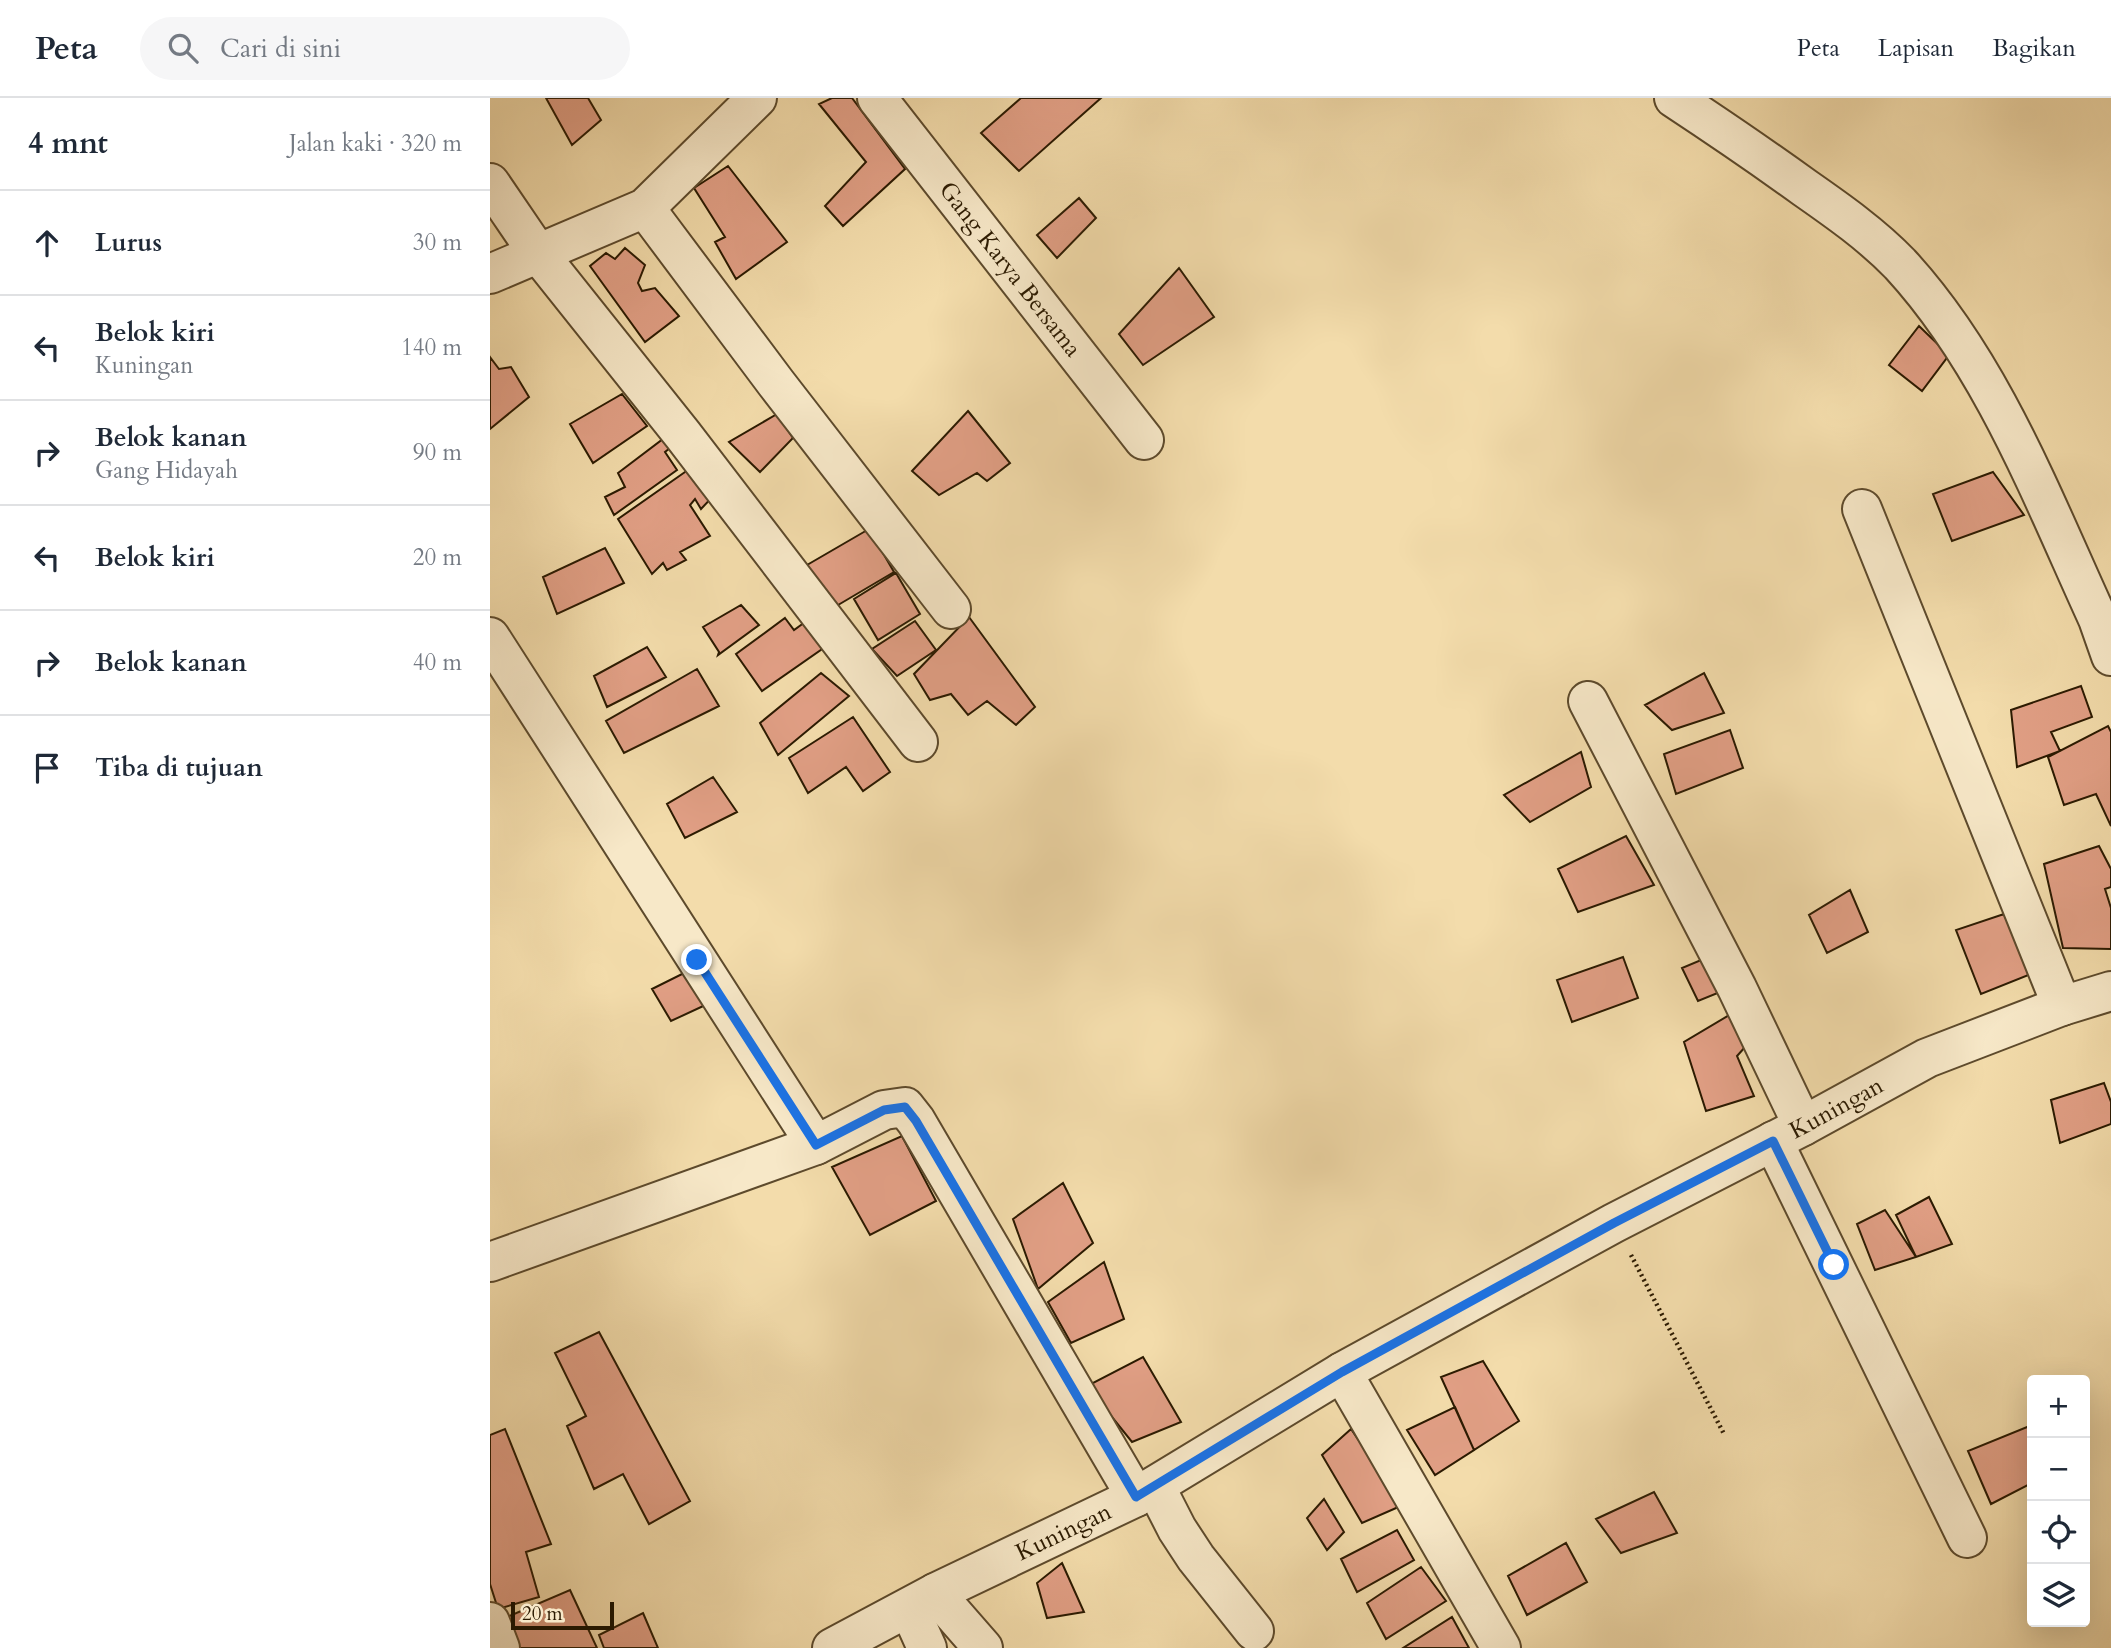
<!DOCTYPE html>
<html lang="id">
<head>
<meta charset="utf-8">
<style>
	:root { --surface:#fff; --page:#f6f6f7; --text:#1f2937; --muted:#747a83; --line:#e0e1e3 }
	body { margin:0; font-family:Cardo,serif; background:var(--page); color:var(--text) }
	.controls { position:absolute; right:21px; bottom:21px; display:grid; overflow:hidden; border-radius:7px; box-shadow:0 7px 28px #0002 }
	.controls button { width:63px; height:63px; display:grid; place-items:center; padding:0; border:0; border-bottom:2px solid var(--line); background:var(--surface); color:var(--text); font:35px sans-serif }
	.scale { position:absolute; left:21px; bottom:18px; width:103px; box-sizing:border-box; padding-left:7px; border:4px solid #2b1a01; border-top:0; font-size:19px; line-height:24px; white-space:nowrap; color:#2b1a01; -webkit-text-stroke:5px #f7e8c8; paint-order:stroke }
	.stop { position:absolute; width:21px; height:21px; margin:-16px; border:5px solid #1a73e8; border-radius:50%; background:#fff }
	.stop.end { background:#1a73e8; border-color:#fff; box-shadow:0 2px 7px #0008 }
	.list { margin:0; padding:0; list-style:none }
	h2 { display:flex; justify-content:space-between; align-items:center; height:91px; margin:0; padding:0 28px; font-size:30px }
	h2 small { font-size:23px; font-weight:400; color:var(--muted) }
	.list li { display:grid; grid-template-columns:46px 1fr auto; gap:21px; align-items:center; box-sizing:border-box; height:105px; padding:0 28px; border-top:2px solid var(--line) }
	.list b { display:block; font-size:26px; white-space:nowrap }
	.list p { margin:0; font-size:23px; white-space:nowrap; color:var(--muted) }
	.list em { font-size:23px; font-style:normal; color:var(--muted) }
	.icon { flex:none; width:38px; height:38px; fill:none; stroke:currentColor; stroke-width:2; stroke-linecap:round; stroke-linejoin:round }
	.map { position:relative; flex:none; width:1621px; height:1550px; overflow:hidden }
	header { display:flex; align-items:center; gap:42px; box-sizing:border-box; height:98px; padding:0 35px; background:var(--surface); border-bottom:2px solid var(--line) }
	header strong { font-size:33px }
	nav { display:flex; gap:38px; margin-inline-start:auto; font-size:24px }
	.search { width:490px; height:63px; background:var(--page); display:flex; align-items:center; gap:18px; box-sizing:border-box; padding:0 24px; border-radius:38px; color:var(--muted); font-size:26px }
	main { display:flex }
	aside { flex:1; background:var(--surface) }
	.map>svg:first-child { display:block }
</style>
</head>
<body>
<header>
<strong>Peta</strong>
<div class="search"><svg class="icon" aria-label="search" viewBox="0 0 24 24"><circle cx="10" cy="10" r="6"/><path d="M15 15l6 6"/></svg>Cari di sini</div>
<nav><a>Peta</a><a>Lapisan</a><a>Bagikan</a></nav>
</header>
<main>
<aside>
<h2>4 mnt<small>Jalan kaki · 320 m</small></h2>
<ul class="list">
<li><svg class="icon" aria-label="ahead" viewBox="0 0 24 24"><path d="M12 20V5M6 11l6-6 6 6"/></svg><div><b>Lurus</b></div><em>30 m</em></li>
<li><svg class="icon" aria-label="left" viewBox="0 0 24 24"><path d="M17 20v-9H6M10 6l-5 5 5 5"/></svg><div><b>Belok kiri</b><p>Kuningan</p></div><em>140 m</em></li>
<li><svg class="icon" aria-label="right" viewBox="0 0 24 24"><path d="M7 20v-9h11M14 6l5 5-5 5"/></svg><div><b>Belok kanan</b><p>Gang Hidayah</p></div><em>90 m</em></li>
<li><svg class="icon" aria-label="left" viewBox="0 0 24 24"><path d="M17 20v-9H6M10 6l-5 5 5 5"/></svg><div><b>Belok kiri</b></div><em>20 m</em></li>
<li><svg class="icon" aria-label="right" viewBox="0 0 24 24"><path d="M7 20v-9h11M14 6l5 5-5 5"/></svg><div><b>Belok kanan</b></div><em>40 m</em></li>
<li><svg class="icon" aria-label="arrive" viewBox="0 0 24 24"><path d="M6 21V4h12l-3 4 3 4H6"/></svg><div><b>Tiba di tujuan</b></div></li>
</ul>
</aside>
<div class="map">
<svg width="1621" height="1550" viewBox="0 0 1621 1550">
	<rect width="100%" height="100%" fill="#f3dcab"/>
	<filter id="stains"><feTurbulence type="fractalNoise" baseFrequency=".00286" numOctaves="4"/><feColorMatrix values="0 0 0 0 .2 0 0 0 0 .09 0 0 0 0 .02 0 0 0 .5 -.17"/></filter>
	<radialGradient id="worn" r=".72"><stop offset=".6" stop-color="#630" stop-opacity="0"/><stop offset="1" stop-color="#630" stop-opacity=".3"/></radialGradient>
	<path fill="#e19f85" stroke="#2b1a01" stroke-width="2" d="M 56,0 L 98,0 L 111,22 L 82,47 Z
		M 342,0 L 362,0 L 415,71 L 353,128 L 335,108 L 376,64 L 329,6 Z
		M 531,0 L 611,0 L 529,73 L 491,35 Z
		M 238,68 L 297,144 L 246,181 L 225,144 L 235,139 L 204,90 Z
		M 589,100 L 606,120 L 567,160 L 547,137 Z
		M 135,150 L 155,167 L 148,185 L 152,193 L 165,190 L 189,218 L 155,244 L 100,168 L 116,155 L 125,161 Z
		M 689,170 L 724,219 L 653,267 L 629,236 Z
		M 1429,228 L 1459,257 L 1432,293 L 1399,267 Z
		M 0,259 L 9,271 L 21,269 L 39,299 L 0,331 Z
		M 132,296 L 157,328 L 103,365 L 80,326 Z
		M 478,313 L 520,365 L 497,383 L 487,375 L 449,397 L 422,373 Z
		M 287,316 L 303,340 L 270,374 L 239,344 Z
		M 173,341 L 180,350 L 175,354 L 187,372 L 124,417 L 115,399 L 135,389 L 128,375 Z
		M 205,367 L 228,393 L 211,411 L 205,401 L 200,407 L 220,438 L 190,454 L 196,462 L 177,472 L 173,465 L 162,476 L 128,421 Z
		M 1503,374 L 1534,417 L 1462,443 L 1443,396 Z
		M 379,431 L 404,474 L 343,510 L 317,467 Z
		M 115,450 L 134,485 L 67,516 L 53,479 Z
		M 406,475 L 430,516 L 388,542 L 364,501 Z
		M 251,507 L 269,527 L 228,557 L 229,554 L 213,529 Z
		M 479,519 L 545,609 L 526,627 L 497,603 L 478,617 L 461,596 L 440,602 L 424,576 Z
		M 295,520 L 304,532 L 315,524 L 335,549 L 272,593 L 246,556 Z
		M 425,523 L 446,552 L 407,578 L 382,551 Z
		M 157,549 L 176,579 L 117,609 L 104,578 Z
		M 207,571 L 229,608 L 134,655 L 116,623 Z
		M 331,575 L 359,598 L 288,657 L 270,625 Z
		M 1214,575 L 1234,615 L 1182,632 L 1155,607 Z
		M 1591,588 L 1602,619 L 1561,634 L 1570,653 L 1527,669 L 1521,612 Z
		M 363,619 L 400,674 L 373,693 L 356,669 L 318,695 L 299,660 Z
		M 1618,628 L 1621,634 L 1621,728 L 1606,696 L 1574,707 L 1558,659 Z
		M 1240,632 L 1253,670 L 1186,696 L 1174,656 Z
		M 1091,654 L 1101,689 L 1040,724 L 1014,697 Z
		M 223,679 L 247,714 L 195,740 L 177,706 Z
		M 1136,738 L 1164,787 L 1088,814 L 1068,771 Z
		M 1609,748 L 1621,771 L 1621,789 L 1615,791 L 1621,810 L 1621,851 L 1573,850 L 1554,766 Z
		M 1360,792 L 1378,834 L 1337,855 L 1319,817 Z
		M 1514,816 L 1541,876 L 1491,896 L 1466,832 Z
		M 1223,857 L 1240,890 L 1208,903 L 1192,870 Z
		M 1133,859 L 1148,900 L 1082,924 L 1067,882 Z
		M 200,872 L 224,903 L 181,923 L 162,891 Z
		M 1241,916 L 1256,948 L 1247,958 L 1264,998 L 1216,1013 L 1194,944 Z
		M 1614,985 L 1621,1004 L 1621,1026 L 1570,1045 L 1561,1002 Z
		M 412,1038 L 446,1103 L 380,1137 L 342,1069 Z
		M 573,1085 L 603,1145 L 548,1191 L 523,1121 Z
		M 1439,1099 L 1462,1146 L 1426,1159 L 1406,1117 Z
		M 1395,1112 L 1426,1159 L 1385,1172 L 1367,1126 Z
		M 614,1164 L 634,1221 L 581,1245 L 558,1204 Z
		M 109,1234 L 200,1403 L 159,1426 L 133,1376 L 104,1391 L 77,1328 L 96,1318 L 65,1255 Z
		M 653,1259 L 691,1324 L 642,1344 L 597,1288 Z
		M 993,1263 L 1029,1323 L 984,1352 L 951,1279 Z
		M 965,1309 L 984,1352 L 945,1377 L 917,1332 Z
		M 1542,1327 L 1542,1385 L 1501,1406 L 1478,1353 Z
		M 15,1331 L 61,1446 L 36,1454 L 49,1499 L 8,1511 L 0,1486 L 0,1337 Z
		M 861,1331 L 913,1407 L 872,1425 L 832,1357 Z
		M 1164,1394 L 1187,1435 L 1131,1455 L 1106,1421 Z
		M 834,1401 L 854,1434 L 837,1452 L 817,1420 Z
		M 907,1432 L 924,1462 L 867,1494 L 851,1461 Z
		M 1076,1445 L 1097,1484 L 1037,1517 L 1018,1478 Z
		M 572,1465 L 594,1514 L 557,1520 L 547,1485 Z
		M 931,1469 L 956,1503 L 896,1541 L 877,1505 Z
		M 80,1492 L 107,1550 L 28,1550 L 15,1520 Z
		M 153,1515 L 168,1550 L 114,1550 L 109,1537 Z
		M 962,1519 L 979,1550 L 913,1550 Z"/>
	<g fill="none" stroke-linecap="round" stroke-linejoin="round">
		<g stroke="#5d4a2c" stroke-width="42">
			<g id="minor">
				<path id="s1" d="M 387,0 L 654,342"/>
				<path d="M 1184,0 C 1228,29 1272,59 1315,90 C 1348,113 1382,137 1410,166 C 1502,266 1552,399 1608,521 L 1621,558"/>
				<path d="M 0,85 L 47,154 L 193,337 L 428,644"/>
				<path d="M 155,110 L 286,285 L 461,511"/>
				<path d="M 0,176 L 155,110 L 267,0"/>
				<path d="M 1372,411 L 1572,908"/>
				<path d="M 0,539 L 326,1047 L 394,1012 L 415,1009 L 426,1023 L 646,1399"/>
				<path d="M 1098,603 L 1247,890 L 1313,1028"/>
				<path d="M 1283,1043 L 1477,1440"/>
				<path d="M 0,1164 L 326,1047"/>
				<path d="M 852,1274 L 1011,1550"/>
				<path d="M 665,1388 L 687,1431 L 706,1460 L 764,1533"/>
				<path d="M 445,1495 L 493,1550"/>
				<path d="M 419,1510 L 437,1550"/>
				<path d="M 0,1524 L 10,1550"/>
				<path id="s2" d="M 342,1550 L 445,1495 L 646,1399 L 852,1274 L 1124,1125 L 1313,1028 L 1437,960 L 1572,908 L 1621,893"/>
			</g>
		</g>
		<path stroke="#2b1a01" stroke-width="4.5" stroke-dasharray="2 3.5" stroke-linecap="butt" d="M 1141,1157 L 1234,1336"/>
		<use href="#minor" stroke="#f7e8c8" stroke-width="38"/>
	</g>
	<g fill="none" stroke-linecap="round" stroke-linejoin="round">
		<path stroke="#1a73e8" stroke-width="9" d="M 207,862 L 326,1047 L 394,1012 L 415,1009 L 426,1023 L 646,1399 L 852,1274 L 1124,1125 L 1283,1043 L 1344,1167"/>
	</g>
	<g text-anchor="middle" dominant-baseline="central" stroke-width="5" stroke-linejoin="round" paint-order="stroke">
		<g font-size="24" fill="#2b1a01" stroke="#f7e8c8">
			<text stroke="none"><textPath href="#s1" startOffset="217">Gang Karya Bersama</textPath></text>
			<text stroke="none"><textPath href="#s2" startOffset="1141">Kuningan</textPath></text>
			<text stroke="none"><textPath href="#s2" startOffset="259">Kuningan</textPath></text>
		</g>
	</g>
	<rect width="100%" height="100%" filter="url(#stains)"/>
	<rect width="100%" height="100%" fill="url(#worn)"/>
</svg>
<div class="controls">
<button>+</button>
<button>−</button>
<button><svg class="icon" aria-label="locate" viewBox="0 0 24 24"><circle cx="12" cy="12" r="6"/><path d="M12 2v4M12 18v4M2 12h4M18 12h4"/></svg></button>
<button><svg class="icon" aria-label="layers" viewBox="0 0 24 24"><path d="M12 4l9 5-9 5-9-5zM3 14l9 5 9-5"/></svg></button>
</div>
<div class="scale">20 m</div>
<div class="stop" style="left:1344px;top:1167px"></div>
<div class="stop end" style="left:207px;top:862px"></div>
</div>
</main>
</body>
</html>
